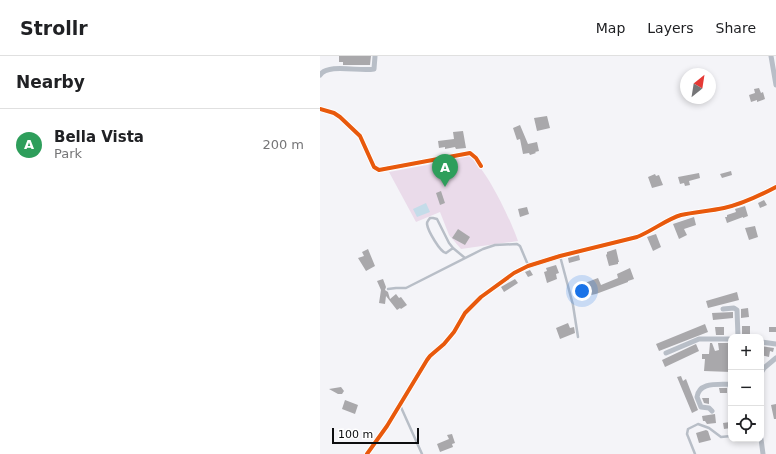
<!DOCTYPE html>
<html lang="en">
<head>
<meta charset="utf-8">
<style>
	:root { --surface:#fff; --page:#f6f6f6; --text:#202124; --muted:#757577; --line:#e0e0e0; --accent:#5d5e61 }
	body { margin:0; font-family:"DejaVu Sans",sans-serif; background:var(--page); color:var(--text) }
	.controls { position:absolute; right:12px; bottom:12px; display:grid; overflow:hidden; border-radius:8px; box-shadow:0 2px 6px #0003 }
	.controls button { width:36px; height:36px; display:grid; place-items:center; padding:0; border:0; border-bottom:1px solid var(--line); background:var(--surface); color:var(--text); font:20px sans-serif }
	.compass { position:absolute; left:360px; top:12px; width:36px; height:36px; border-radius:50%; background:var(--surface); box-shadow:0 2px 6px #0003; rotate:30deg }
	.scale { position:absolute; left:12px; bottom:10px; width:87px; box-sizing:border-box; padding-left:4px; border:2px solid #0c0d0f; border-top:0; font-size:11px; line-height:14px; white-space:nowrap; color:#0c0d0f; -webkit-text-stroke:3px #fff; paint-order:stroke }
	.you { position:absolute; left:262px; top:235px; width:14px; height:14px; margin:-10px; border:3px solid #fff; border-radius:50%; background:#1a73e8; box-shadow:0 0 0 6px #1a73e833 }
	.badge { display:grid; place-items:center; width:26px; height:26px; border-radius:50%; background:var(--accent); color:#fff; font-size:13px; font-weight:700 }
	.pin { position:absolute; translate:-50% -33px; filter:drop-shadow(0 1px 2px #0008) }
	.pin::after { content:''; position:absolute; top:21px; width:14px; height:12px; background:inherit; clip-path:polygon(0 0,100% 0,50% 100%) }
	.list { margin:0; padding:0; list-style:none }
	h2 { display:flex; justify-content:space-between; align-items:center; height:52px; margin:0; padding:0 16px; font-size:17px }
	h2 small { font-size:13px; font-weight:400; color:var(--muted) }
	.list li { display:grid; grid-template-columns:26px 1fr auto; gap:12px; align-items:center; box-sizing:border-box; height:72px; padding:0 16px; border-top:1px solid var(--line) }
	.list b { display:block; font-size:15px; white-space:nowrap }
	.list p { margin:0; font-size:13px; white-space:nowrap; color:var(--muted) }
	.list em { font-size:13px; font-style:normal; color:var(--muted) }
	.icon { flex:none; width:22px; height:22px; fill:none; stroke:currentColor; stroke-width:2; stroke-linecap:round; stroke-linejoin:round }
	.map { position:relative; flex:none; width:456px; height:398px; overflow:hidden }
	header { display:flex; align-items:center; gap:24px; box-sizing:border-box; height:56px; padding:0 20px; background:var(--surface); border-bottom:1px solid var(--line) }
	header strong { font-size:19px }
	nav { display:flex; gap:22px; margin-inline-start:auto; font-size:14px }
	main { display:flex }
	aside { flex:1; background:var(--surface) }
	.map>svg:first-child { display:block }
</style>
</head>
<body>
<header>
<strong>Strollr</strong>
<nav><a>Map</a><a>Layers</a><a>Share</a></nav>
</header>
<main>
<aside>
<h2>Nearby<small></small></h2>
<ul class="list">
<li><span class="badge" style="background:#2e9e5b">A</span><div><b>Bella Vista</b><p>Park</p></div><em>200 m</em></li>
</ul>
</aside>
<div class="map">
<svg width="456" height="398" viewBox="0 0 456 398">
	<rect width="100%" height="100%" fill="#f4f4f8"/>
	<path fill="#eadbea" d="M 147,99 C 165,108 191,165 198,185 L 141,193 L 129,179 L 120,156 L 96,166 L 69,116 L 107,109 Z"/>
	<path fill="#c4dce9" d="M 106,147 L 110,156 L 97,161 L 93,153 Z"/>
	<path fill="#a9a8ab" d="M 19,0 L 51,0 L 50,9 L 23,9 L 23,6 L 19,6 Z
		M 439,32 L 441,37 L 443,36 L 445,43 L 437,46 L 437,44 L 431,46 L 429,39 L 435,37 L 434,33 Z
		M 227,60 L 230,72 L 217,75 L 214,62 Z
		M 200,69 L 208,88 L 217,86 L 219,95 L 215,96 L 216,97 L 210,99 L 209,97 L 203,98 L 200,83 L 197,84 L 193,72 Z
		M 143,75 L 146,92 L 136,93 L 135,91 L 125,93 L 125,91 L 119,92 L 118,85 L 134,83 L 133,76 Z
		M 411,115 L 412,119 L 402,122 L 400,118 Z
		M 379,117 L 380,122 L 369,125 L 370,129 L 365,130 L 364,127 L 360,128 L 358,121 Z
		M 335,118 L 336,120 L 339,119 L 343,129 L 332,132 L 328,121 Z
		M 121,135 L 125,147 L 120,149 L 116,137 Z
		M 444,144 L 447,149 L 440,152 L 438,147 Z
		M 425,150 L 428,160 L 423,162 L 423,161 L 407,167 L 405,161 L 407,161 L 407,159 L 416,156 L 415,153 Z
		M 207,151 L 209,158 L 200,161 L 198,153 Z
		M 374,161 L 376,169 L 364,173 L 367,179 L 359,183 L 353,168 Z
		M 435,170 L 438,181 L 429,184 L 425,172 Z
		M 138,173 L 150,181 L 145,189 L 132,182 Z
		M 336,178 L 341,191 L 333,195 L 327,181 Z
		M 48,193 L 55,210 L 46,215 L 38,202 L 44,200 L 42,196 Z
		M 296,193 L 299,206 L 298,206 L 298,208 L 289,210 L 286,199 L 287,198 L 287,196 Z
		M 259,199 L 260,204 L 249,207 L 248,202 Z
		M 236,209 L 239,217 L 236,218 L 237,223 L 227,227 L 224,216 L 227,215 L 226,212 Z
		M 310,212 L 314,223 L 308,225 L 308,226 L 276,238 L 257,242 L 255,228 L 265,226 L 265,227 L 278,222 L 281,229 L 298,222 L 297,218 Z
		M 210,214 L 213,219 L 208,221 L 205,216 Z
		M 63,223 L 66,231 L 65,234 L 68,236 L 70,243 L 76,238 L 79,242 L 81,241 L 87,249 L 81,253 L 80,252 L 77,254 L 66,240 L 65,248 L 59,247 L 61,234 L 57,225 Z
		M 195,223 L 198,227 L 184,236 L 181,231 Z
		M 417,236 L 419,244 L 388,252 L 386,245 Z
		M 428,252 L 429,261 L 421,262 L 421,253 Z
		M 413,256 L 413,262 L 393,264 L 392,257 Z
		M 248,267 L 250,272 L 254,271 L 255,277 L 240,283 L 236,272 Z
		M 385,268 L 388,276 L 339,295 L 336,288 Z
		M 422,270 L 430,270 L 430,280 L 422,280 Z
		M 395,271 L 404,271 L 404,279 L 396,279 Z
		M 449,271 L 456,271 L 456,276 L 449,276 Z
		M 390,287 L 392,287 L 395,295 L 399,294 L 398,287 L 411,287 L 411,316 L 384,315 L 385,303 L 382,303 L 382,298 L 389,298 Z
		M 376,288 L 379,295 L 345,311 L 342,304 Z
		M 441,290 L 454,292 L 453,296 L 450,295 L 449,301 L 441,299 Z
		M 361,320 L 363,325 L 366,323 L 378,354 L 372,357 L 357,321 Z
		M 21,331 L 24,335 L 22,338 L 18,338 L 9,333 Z
		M 399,332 L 407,332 L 407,337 L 400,337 Z
		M 382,342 L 389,342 L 389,348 L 384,347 Z
		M 25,344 L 38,349 L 35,358 L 22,353 Z
		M 456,348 L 456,363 L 454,363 L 451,349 Z
		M 395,358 L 396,367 L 387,368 L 385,365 L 383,365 L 382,360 Z
		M 410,366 L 411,372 L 404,373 L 403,367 Z
		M 386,374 L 388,375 L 391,384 L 379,387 L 376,377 Z
		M 132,378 L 135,387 L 132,388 L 133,391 L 120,396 L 117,388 L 129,383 L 127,379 Z"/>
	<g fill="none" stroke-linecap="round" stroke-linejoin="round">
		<path stroke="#b8bec7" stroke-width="2.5" d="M 133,192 L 126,197 C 120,196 108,175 107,168 C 107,165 108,165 110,162 L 113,162 L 117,163 L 129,187 L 133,192 L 145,202
			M 240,200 L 253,249 L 258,281
			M 68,233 L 76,232 L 86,232 L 163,193 L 175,189 L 197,188 L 200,190 L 208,209
			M 80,349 L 102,398
			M 375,398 L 367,378 L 368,373 L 378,368 L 389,372 L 401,381 L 411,380"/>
		<path stroke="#b8bec7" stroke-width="5" d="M 451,0 L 456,29
			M 0,19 C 8,7 40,16 54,13 L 55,0
			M 0,53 L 14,57 L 20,61 L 40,80 L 54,111 L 59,114 L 150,97 L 156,102 L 161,110
			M 403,253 L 414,252 L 417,254 L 418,281
			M 441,286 L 456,288
			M 346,297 L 379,283 L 411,283
			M 441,317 L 444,312 L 456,302
			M 392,355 L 389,352 L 381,351 L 377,341 C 379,325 399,329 411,328
			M 441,383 L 443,398
			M 47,398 L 67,370 L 107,304 L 110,300 L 124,288 L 134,276 L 145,257 L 161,241 L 194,217 L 208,210 L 240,200 L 317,181 C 332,175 347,163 361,159 C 375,156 390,155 404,152 C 423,148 439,140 456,131"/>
		<g stroke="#fff" stroke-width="6">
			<path id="cycleway" d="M 0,53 L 14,57 L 20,61 L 40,80 L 54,111 L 59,114 L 150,97 L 156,102 L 161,110
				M 47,398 L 67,370 L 107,304 L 110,300 L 124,288 L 134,276 L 145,257 L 161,241 L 194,217 L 208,210 L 240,200 L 317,181 C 332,175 347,163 361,159 C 375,156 390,155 404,152 C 423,148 439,140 456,131"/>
		</g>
		<use href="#cycleway" stroke="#e8590c" stroke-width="4"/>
	</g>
</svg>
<div class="controls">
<button>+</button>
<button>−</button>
<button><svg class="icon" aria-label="locate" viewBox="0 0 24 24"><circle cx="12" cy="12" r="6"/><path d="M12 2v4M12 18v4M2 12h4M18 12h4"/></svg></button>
</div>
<svg class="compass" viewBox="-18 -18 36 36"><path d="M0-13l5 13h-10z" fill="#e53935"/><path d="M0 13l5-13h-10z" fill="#757577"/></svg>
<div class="scale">100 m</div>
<div class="you"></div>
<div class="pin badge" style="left:125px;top:131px;background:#2e9e5b">A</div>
</div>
</main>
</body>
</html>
